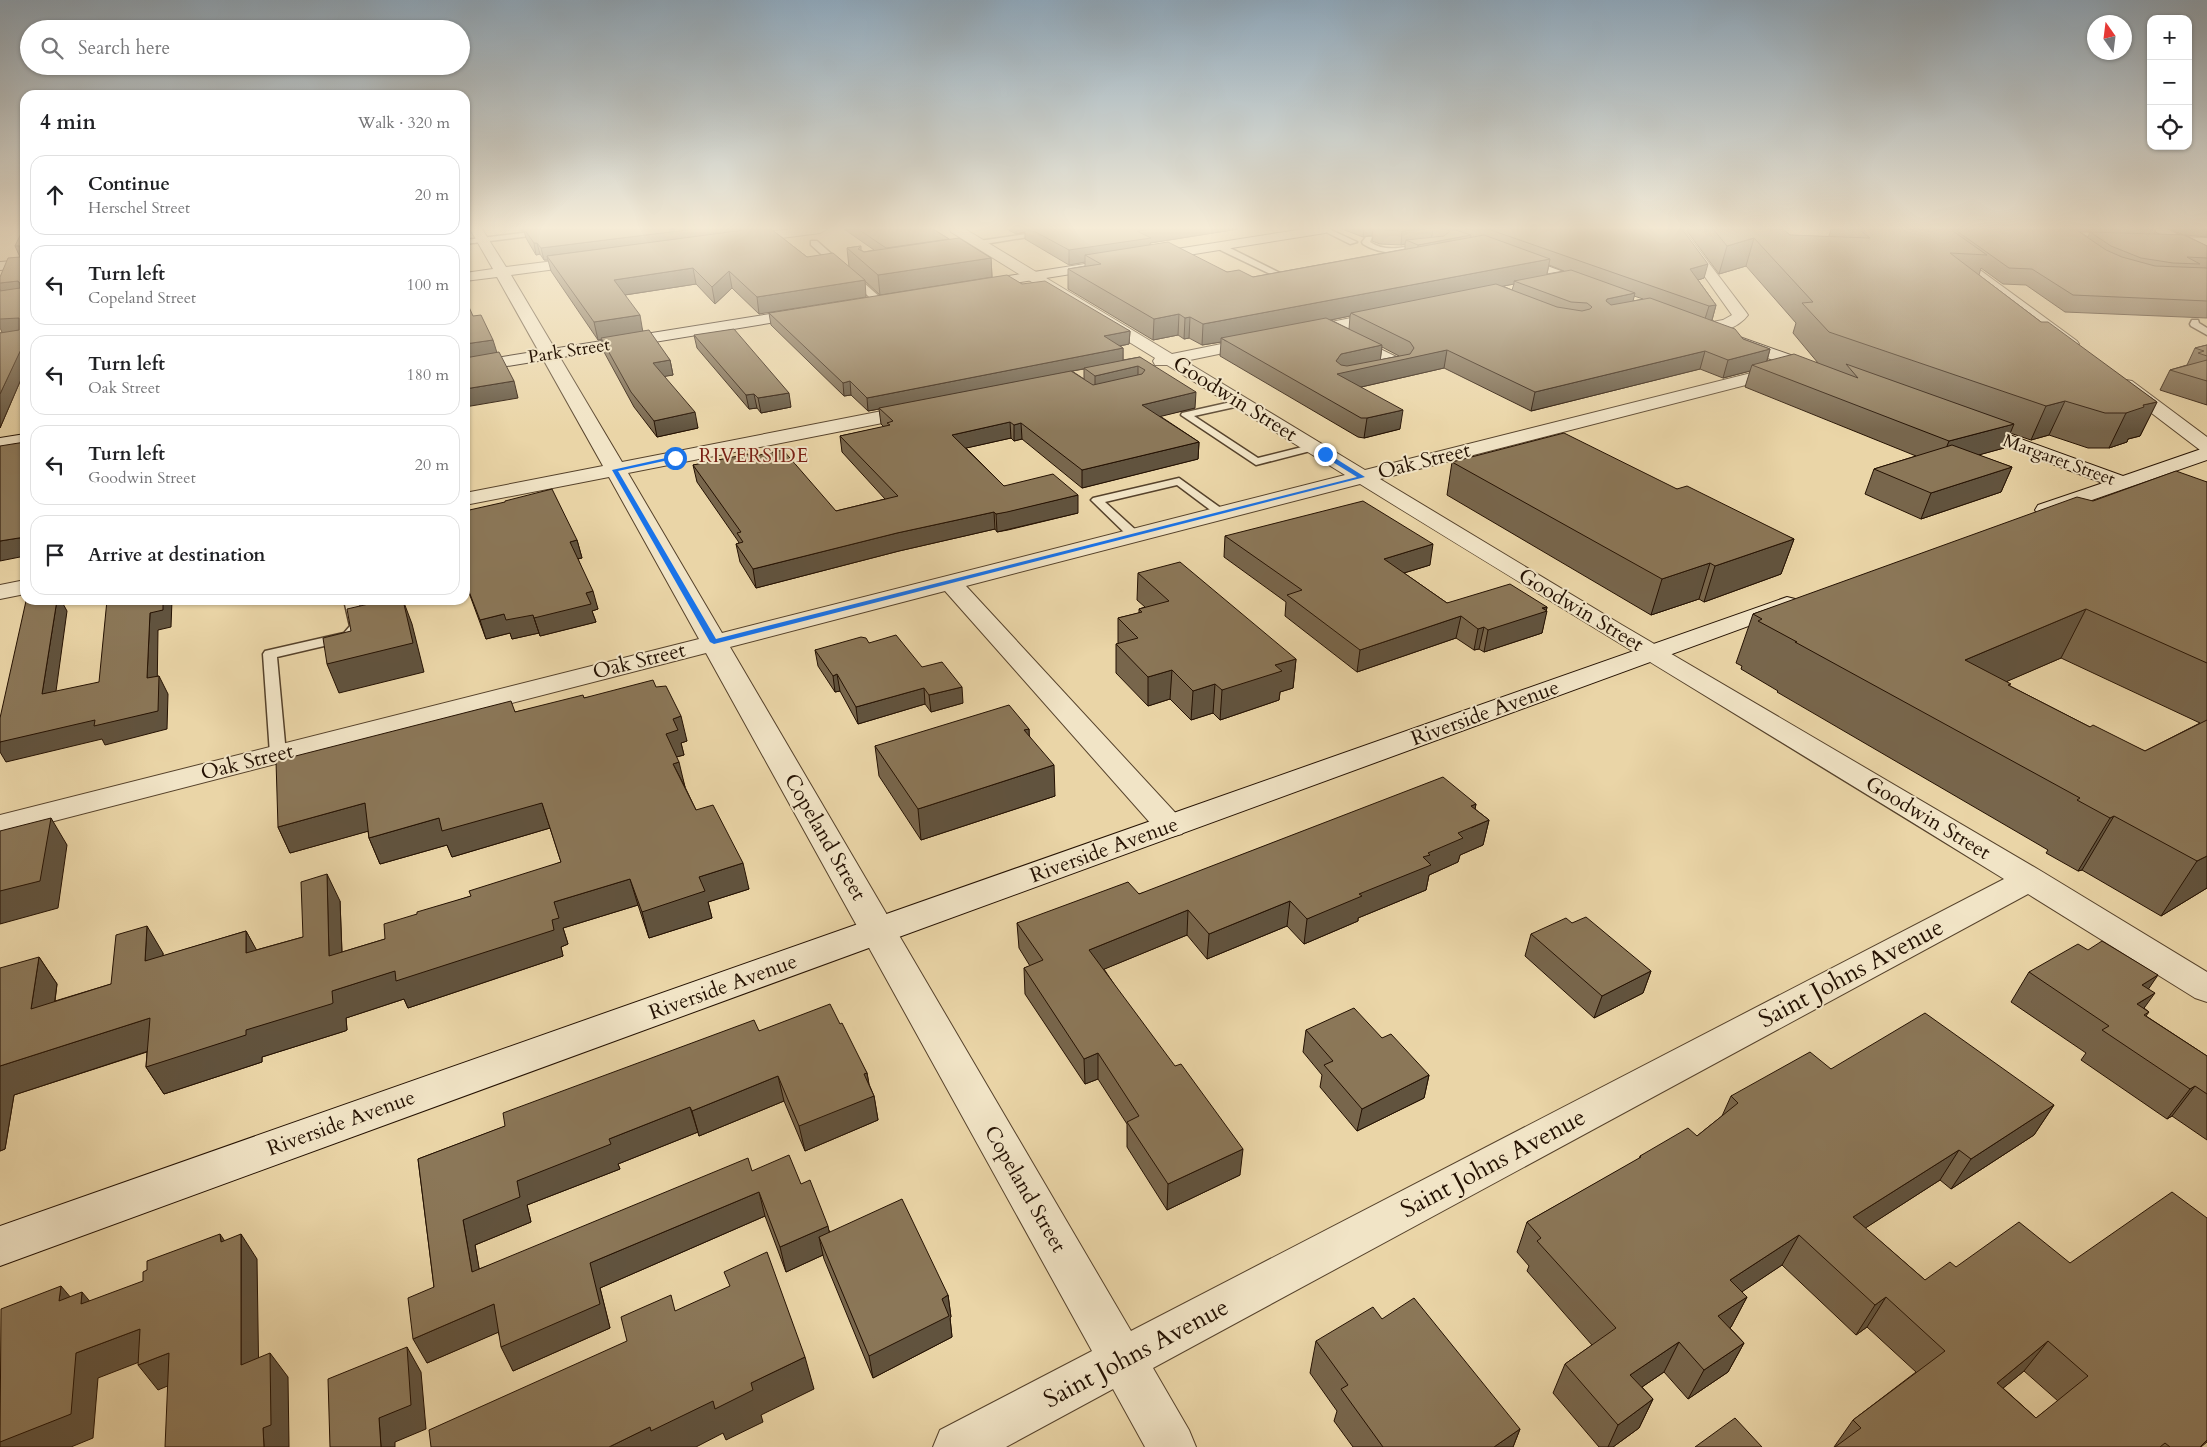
<!DOCTYPE html>
<html lang="en">
<head>
<meta charset="utf-8">
<style>
	:root { --surface:#fff; --page:#f6f6f6; --text:#202124; --muted:#757577; --line:#e0e0e0 }
	body { margin:0; font-family:Cardo,serif; background:var(--page); color:var(--text) }
	.controls { position:absolute; right:15px; top:15px; display:grid; overflow:hidden; border-radius:10px; box-shadow:0 1px 4px #0004 }
	.controls button { width:45px; height:45px; display:grid; place-items:center; padding:0; border:0; border-bottom:1px solid var(--line); background:var(--surface); color:var(--text); font:25px sans-serif }
	.compass { position:absolute; left:2087px; top:15px; width:45px; height:45px; border-radius:50%; background:var(--surface); box-shadow:0 1px 4px #0004; rotate:346deg }
	.stop { position:absolute; width:15px; height:15px; margin:-11px; border:4px solid #1a73e8; border-radius:50%; background:#fff }
	.stop.end { background:#1a73e8; border-color:#fff; box-shadow:0 1px 5px #0008 }
	.list { margin:0; padding:0; list-style:none }
	h2 { display:flex; justify-content:space-between; align-items:center; height:65px; margin:0; padding:0 20px; font-size:21px }
	h2 small { font-size:16px; font-weight:400; color:var(--muted) }
	.list li { display:grid; grid-template-columns:32px 1fr auto; gap:15px; align-items:center; box-sizing:border-box; height:80px; margin:0 10px 10px; padding:0 10px; border:1px solid var(--line); border-radius:15px }
	.list b { display:block; font-size:19px; white-space:nowrap }
	.list p { margin:0; font-size:16px; white-space:nowrap; color:var(--muted) }
	.list em { font-size:16px; font-style:normal; color:var(--muted) }
	.icon { flex:none; width:28px; height:28px; fill:none; stroke:currentColor; stroke-width:2; stroke-linecap:round; stroke-linejoin:round }
	.map { position:relative; flex:none; width:2207px; height:1447px; overflow:hidden }
	.search { position:absolute; background:var(--surface); box-shadow:0 1px 4px #0004; left:20px; top:20px; width:450px; height:55px; display:flex; align-items:center; gap:12px; box-sizing:border-box; padding:0 18px; border-radius:28px; color:var(--muted); font-size:19px }
	.panel { position:absolute; background:var(--surface); box-shadow:0 1px 4px #0004; left:20px; top:90px; width:450px; height:515px; border-radius:15px }
	.map>svg:first-child { display:block }
</style>
</head>
<body>
<div class="map">
<svg width="2207" height="1447" viewBox="0 0 2207 1447">
	<rect width="100%" height="100%" fill="#ead5a7"/>
	<filter id="stains"><feTurbulence type="fractalNoise" baseFrequency=".004" numOctaves="4"/><feColorMatrix values="0 0 0 0 .2 0 0 0 0 .09 0 0 0 0 .02 0 0 0 .5 -.17"/></filter>
	<radialGradient id="worn" r=".72"><stop offset=".6" stop-color="#630" stop-opacity="0"/><stop offset="1" stop-color="#630" stop-opacity=".3"/></radialGradient>
	<g fill="none" stroke-linecap="round" stroke-linejoin="round">
		<g stroke="#56422b" stroke-width="3">
			<path id="lane" d="M 555,229 L 573,229 L 569,231 L 465,244 L 465,240 Z
				M 1060,229 L 1076,229 L 979,245 L 975,243 L 979,241 Z
				M 1320,229 L 1329,229 L 1357,242 L 1350,244 Z
				M 1366,237 L 1372,237 L 1370,242 C 1386,253 1406,247 1423,243 L 1427,245 C 1410,256 1380,255 1363,244 L 1362,242 Z
				M 811,241 L 817,241 L 882,299 L 882,303 L 876,303 L 811,245 Z
				M 1216,244 L 1222,244 L 1296,281 L 1289,283 L 1216,248 Z
				M 2192,320 L 2198,320 L 2199,323 L 2207,328 L 2207,335 L 2191,326 L 2190,324 Z
				M 1240,400 L 1244,401 L 1244,405 L 1194,416 L 1258,458 L 1314,444 L 1319,447 L 1318,449 L 1256,465 L 1181,415 L 1182,413 Z
				M 1179,478 L 1225,511 L 1227,513 L 1225,515 L 1217,515 L 1177,485 L 1105,502 L 1138,532 L 1140,535 L 1138,538 L 1130,538 L 1091,500 L 1093,498 Z
				M 344,600 L 358,600 L 364,627 L 354,639 L 277,657 L 286,754 L 283,757 L 273,757 L 270,754 L 263,654 L 265,651 L 344,633 L 350,626 Z"/>
		</g>
		<g stroke="#56422b" stroke-width="2">
			<path id="street" d="M 470,229 L 482,229 L 506,267 L 586,257 L 593,261 L 586,265 L 511,275 L 622,462 L 918,404 L 924,406 L 927,410 L 924,414 L 918,416 L 628,473 L 722,633 L 1345,475 L 1167,365 L 1155,365 L 1153,361 L 1155,358 L 951,232 L 950,229 L 965,229 L 1172,354 L 1256,337 L 1262,339 L 1264,342 L 1262,345 L 1185,361 L 1365,470 L 1783,365 L 1789,366 L 1792,370 L 1789,374 L 1380,479 L 1622,625 L 2041,871 L 2207,972 L 2207,1002 L 2195,998 L 2028,894 L 1153,1368 L 1189,1430 L 1196,1447 L 1145,1447 L 1113,1389 L 1006,1447 L 933,1447 L 940,1430 L 1092,1351 L 706,653 L 0,835 L 0,815 L 699,639 L 609,477 L 465,505 L 465,493 L 603,466 L 497,277 L 465,281 L 465,273 L 493,269 ZM 1360,484 C 1574,617 1790,746 2004,879 L 1131,1331 L 730,647 L 945,591 L 1160,834 L 1171,837 L 1182,834 L 1186,827 L 1182,820 L 966,586 Z
				M 792,229 L 827,229 L 820,233 L 742,243 L 735,239 L 742,235 Z
				M 1671,229 L 1683,229 L 1746,312 L 1748,315 C 1738,329 1714,336 1697,331 L 1695,328 L 1697,325 L 1723,320 L 1732,315 Z
				M 1910,229 L 1924,229 L 2077,341 L 2079,344 L 2077,347 L 2065,347 Z
				M 2161,236 L 2207,238 L 2207,246 L 2156,243 L 2154,240 L 2156,237 Z
				M 1386,311 L 1392,313 L 1394,316 L 1392,319 L 1306,337 L 1300,335 L 1298,332 L 1300,329 L 1306,327 Z
				M 1347,333 L 1407,362 L 1410,366 L 1407,370 C 1397,372 1385,376 1375,374 L 1372,370 L 1375,366 L 1385,364 L 1341,341 L 1339,338 L 1341,335 Z
				M 2126,380 L 2132,381 L 2207,437 L 2207,452 L 2200,450 L 2120,389 L 2117,385 L 2120,381 Z
				M 25,580 L 25,594 L 0,599 L 0,585 Z"/>
		</g>
		<g stroke="#241102" stroke-width="2">
			<path id="secondary" d="M 1303,229 L 1332,229 L 1325,233 L 1151,261 L 1144,257 L 1151,253 Z
				M 2151,229 L 2167,229 L 2207,249 L 2207,259 Z
				M 1512,253 L 1594,283 L 1596,286 L 1594,289 L 1584,289 L 1507,260 L 1505,257 Z
				M 25,260 L 25,268 L 0,270 L 0,262 Z
				M 1104,261 L 1109,262 L 1111,265 L 1109,268 L 976,289 L 971,288 L 969,285 L 971,282 L 976,281 Z
				M 807,308 L 812,310 L 815,313 L 812,316 L 465,373 L 465,363 Z
				M 1734,335 L 1822,366 L 1825,370 L 1822,374 L 1810,374 L 1728,343 L 1726,340 L 1728,337 Z
				M 1971,421 L 2123,476 L 2207,447 L 2207,460 L 2046,516 L 2038,515 L 2035,510 L 2038,505 L 2103,483 L 1964,431 L 1962,427 L 1964,423 Z
				M 25,434 L 25,446 L 0,450 L 0,438 Z
				M 1787,597 L 1795,599 L 1799,604 L 1795,609 L 0,1266 L 0,1226 Z"/>
		</g>
		<use href="#lane" fill="#f1e4c6" fill-rule="evenodd"/>
		<use href="#street" fill="#f1e4c6" fill-rule="evenodd"/>
		<use href="#secondary" fill="#f1e4c6" fill-rule="evenodd"/>
	</g>
	<path fill="#78664c" stroke="#241102" fill-rule="evenodd" d="M 25,229 L 25,370 L 0,428 L 0,333 L 2,332 L 0,277 L 20,257 L 15,246 Z
		M 520,229 L 771,229 L 807,257 L 849,267 L 847,248 L 861,246 L 861,250 L 864,252 L 874,250 L 844,229 L 933,229 L 949,239 L 991,258 L 992,277 L 880,295 L 865,281 L 759,314 L 732,288 L 715,304 L 696,284 L 625,295 L 643,331 L 670,360 L 673,375 L 664,376 L 698,428 L 657,437 L 634,407 L 604,352 L 601,339 L 598,340 L 551,271 L 548,260 L 544,260 L 540,254 L 536,255 L 526,238 L 524,231 L 521,231 Z
		M 1007,229 L 1238,229 L 1150,243 L 1150,245 L 1227,272 L 1253,277 L 1405,249 L 1405,244 L 1401,245 L 1380,244 L 1372,241 L 1373,237 L 1372,235 L 1363,237 L 1342,229 L 1682,229 L 1704,278 L 1698,280 L 1716,305 L 1712,320 L 1743,339 L 1770,349 L 1767,361 L 1818,363 L 1793,333 L 1796,323 L 1746,266 L 1719,274 L 1687,231 L 1687,229 L 1783,229 L 1790,235 L 1830,237 L 1829,236 L 1831,229 L 2156,229 L 2154,234 L 2183,235 L 2170,229 L 2207,229 L 2207,237 L 2185,235 L 2207,246 L 2207,318 L 2065,312 L 2026,285 L 2003,284 L 1981,268 L 1979,275 L 2041,322 L 2157,402 L 2140,436 L 2128,439 L 2127,442 L 2109,448 L 2088,448 L 2049,435 L 2031,440 L 2010,433 L 2004,448 L 1978,455 L 2012,467 L 2001,492 L 1921,519 L 1865,494 L 1874,469 L 1916,456 L 1745,387 L 1750,371 L 1723,378 L 1700,369 L 1531,411 L 1444,368 L 1361,387 L 1400,429 L 1364,438 L 1358,437 L 1220,356 L 1221,342 L 1202,345 L 1189,338 L 1184,339 L 1178,335 L 1153,340 L 1068,289 L 1068,269 L 1085,266 L 1085,262 L 1069,265 L 1025,239 L 1025,232 L 1016,234 ZM 2080,232 L 2090,232 L 2088,237 ZM 1549,265 L 1564,271 L 1547,274 ZM 1514,284 L 1512,290 L 1503,286 ZM 1634,296 L 1643,299 L 1633,301 ZM 1350,316 L 1349,329 L 1331,320 ZM 1382,347 L 1399,356 L 1380,360 Z
		M 1022,284 L 1130,331 L 1129,344 L 1120,346 L 1123,348 L 1123,360 L 1140,357 L 1195,408 L 1160,416 L 1199,442 L 1198,459 L 1082,488 L 1022,439 L 1014,441 L 1011,438 L 966,448 L 1004,486 L 1078,513 L 1008,530 L 997,532 L 995,529 L 899,551 L 756,588 L 740,562 L 736,544 L 739,543 L 738,541 L 697,482 L 693,465 L 750,457 L 836,511 L 885,499 L 842,452 L 840,436 L 884,427 L 881,424 L 879,409 L 868,411 L 851,395 L 844,396 L 771,325 L 769,313 ZM 1084,369 L 1084,379 L 1072,371 Z
		M 694,335 L 791,407 L 761,413 L 757,408 L 749,409 L 697,348 Z
		M 2207,345 L 2207,405 L 2160,390 L 2170,370 L 2187,365 L 2195,348 Z
		M 1452,462 L 1677,489 L 1794,539 L 1781,574 L 1704,602 L 1699,599 L 1651,615 L 1447,495 Z
		M 2207,482 L 2207,888 L 2161,916 L 2082,870 L 2078,871 L 2046,853 L 2048,850 L 1777,692 L 1778,691 L 1741,669 L 1742,666 L 1736,663 L 1753,614 L 2093,501 ZM 2061,658 L 2200,723 L 2145,751 L 2090,727 L 2010,686 L 2007,681 Z
		M 465,511 L 577,540 L 582,558 L 578,559 L 598,609 L 592,611 L 596,622 L 540,636 L 539,633 L 512,639 L 510,633 L 486,639 L 465,582 Z
		M 1225,536 L 1430,565 L 1404,573 L 1447,603 L 1547,607 L 1542,633 L 1484,652 L 1479,649 L 1474,650 L 1456,638 L 1357,672 L 1285,616 L 1286,602 L 1224,557 Z
		M 1138,573 L 1296,659 L 1293,688 L 1280,692 L 1279,700 L 1220,720 L 1213,713 L 1191,720 L 1170,699 L 1148,706 L 1116,673 L 1116,644 L 1118,644 L 1118,618 L 1139,613 L 1139,609 L 1145,607 L 1137,600 Z
		M 869,643 L 922,667 L 963,703 L 931,712 L 925,704 L 858,724 L 840,691 L 835,692 L 818,666 L 815,650 Z
		M 656,687 L 687,741 L 681,743 L 684,755 L 676,757 L 685,787 L 696,810 L 749,889 L 708,902 L 712,918 L 649,938 L 638,905 L 563,928 L 568,944 L 561,947 L 563,956 L 408,1008 L 404,999 L 346,1018 L 347,1030 L 345,1031 L 262,1057 L 262,1062 L 164,1094 L 146,1067 L 147,1052 L 14,1095 L 5,1149 L 0,1151 L 39,957 L 57,984 L 55,1001 L 111,984 L 163,953 L 163,956 L 246,931 L 256,950 L 303,937 L 340,901 L 342,952 L 385,939 L 417,914 L 471,896 L 561,862 L 550,828 L 452,857 L 447,845 L 380,864 L 369,838 L 368,831 L 290,853 L 278,827 L 515,712 L 584,698 Z
		M 1029,729 L 1029,735 L 1055,796 L 921,840 L 879,776 L 875,746 Z
		M 1476,804 L 1475,809 L 1489,820 L 1483,845 L 1460,855 L 1458,862 L 1429,875 L 1426,890 L 1358,918 L 1358,921 L 1304,944 L 1287,926 L 1207,959 L 1187,935 L 1104,969 L 1240,1175 L 1167,1210 L 1127,1147 L 1127,1124 L 1098,1079 L 1085,1084 L 1025,994 L 1024,968 L 1030,966 L 1019,948 L 1017,923 L 1139,894 Z
		M 1572,923 L 1651,971 L 1643,993 L 1594,1018 L 1525,956 L 1531,934 Z
		M 2029,972 L 2148,989 L 2144,1008 L 2149,1012 L 2146,1016 L 2207,1056 L 2207,1140 L 2172,1116 L 2167,1119 L 2081,1060 L 2086,1053 L 2011,1002 Z
		M 840,1024 L 867,1073 L 869,1084 L 874,1096 L 878,1120 L 805,1151 L 784,1101 L 699,1136 L 698,1132 L 618,1164 L 620,1169 L 527,1205 L 531,1222 L 475,1245 L 479,1269 L 752,1171 L 801,1184 L 830,1232 L 948,1295 L 951,1317 L 950,1318 L 952,1337 L 873,1378 L 824,1259 L 823,1255 L 786,1272 L 765,1216 L 600,1288 L 610,1328 L 513,1371 L 498,1332 L 427,1363 L 434,1287 L 418,1159 L 759,1031 Z
		M 1306,1030 L 1382,1038 L 1429,1075 L 1424,1098 L 1357,1131 L 1320,1087 L 1322,1075 L 1303,1052 Z
		M 1831,1069 L 2054,1105 L 2034,1135 L 1951,1189 L 1940,1180 L 1865,1228 L 1925,1280 L 1956,1267 L 2201,1447 L 1834,1447 L 1853,1420 L 1916,1372 L 1867,1327 L 1856,1335 L 1782,1265 L 1741,1292 L 1747,1297 L 1731,1327 L 1730,1328 L 1744,1343 L 1728,1372 L 1688,1399 L 1664,1372 L 1642,1387 L 1653,1399 L 1639,1428 L 1613,1447 L 1599,1447 L 1553,1393 L 1565,1364 L 1592,1345 L 1527,1271 L 1529,1266 L 1517,1252 L 1527,1222 L 1639,1159 L 1640,1156 L 1697,1136 L 1722,1116 L 1731,1096 ZM 2024,1371 L 2058,1401 L 2036,1418 L 2003,1388 Z
		M 1382,1319 L 1520,1429 L 1513,1447 L 1353,1447 L 1334,1421 L 1337,1411 L 1310,1373 L 1316,1341 Z"/>
	<path fill="#61533e" stroke="#241102" d="M 694,229 L 758,229 L 547,256 L 548,260 L 544,260 L 541,248 Z
		M 1016,229 L 1025,229 L 1025,232 L 1016,234 Z
		M 1153,229 L 1238,229 L 1150,243 L 1150,252 L 1085,255 L 1085,262 L 1069,265 L 1069,250 L 1137,231 Z
		M 1364,229 L 1373,229 L 1372,235 L 1363,237 Z
		M 1423,229 L 1433,229 L 1431,241 L 1406,240 L 1405,244 L 1401,245 L 1402,231 Z
		M 1471,235 L 1469,249 L 1416,259 L 1418,245 Z
		M 1754,238 L 1746,266 L 1719,274 L 1727,246 Z
		M 534,243 L 537,243 L 540,254 L 536,255 Z
		M 991,258 L 992,277 L 880,295 L 878,275 Z
		M 1550,259 L 1546,278 L 1514,281 L 1514,284 L 1356,315 L 1351,313 L 1350,316 L 1226,341 L 1221,338 L 1221,342 L 1202,345 L 1203,324 Z
		M 1708,264 L 1704,278 L 1686,284 L 1690,269 Z
		M 693,268 L 696,284 L 618,296 L 614,280 Z
		M 729,271 L 732,288 L 715,304 L 712,287 Z
		M 865,280 L 866,297 L 759,314 L 757,297 Z
		M 18,281 L 25,294 L 4,297 L 0,289 L 0,283 Z
		M 1635,293 L 1631,309 L 1604,316 L 1606,301 L 1607,299 Z
		M 1716,305 L 1712,320 L 1704,322 L 1709,306 Z
		M 0,313 L 19,318 L 25,329 L 3,334 L 0,328 Z
		M 1179,314 L 1178,335 L 1153,340 L 1154,319 Z
		M 640,315 L 643,333 L 598,340 L 594,322 Z
		M 1190,317 L 1189,338 L 1184,339 L 1185,318 Z
		M 1130,331 L 1129,344 L 1104,349 L 1104,336 Z
		M 25,340 L 25,370 L 0,428 L 0,394 Z
		M 493,340 L 498,356 L 465,361 L 465,344 Z
		M 1382,345 L 1380,363 L 1447,350 L 1444,368 L 1335,393 L 1336,361 L 1341,354 Z
		M 1123,348 L 1123,361 L 880,409 L 879,408 L 879,409 L 868,411 L 867,398 Z
		M 1770,349 L 1765,367 L 1752,365 L 1750,371 L 1723,378 L 1728,360 Z
		M 1705,351 L 1700,369 L 1531,411 L 1535,392 Z
		M 670,360 L 673,375 L 656,378 L 653,363 Z
		M 1138,366 L 1138,381 L 1095,391 L 1095,376 Z
		M 514,381 L 518,398 L 465,407 L 465,389 Z
		M 850,381 L 851,395 L 844,396 L 843,383 Z
		M 1196,392 L 1195,408 L 1142,421 L 1142,405 Z
		M 789,393 L 791,407 L 761,413 L 758,398 Z
		M 754,394 L 757,408 L 749,409 L 746,395 Z
		M 2065,401 L 2049,435 L 2031,440 L 2046,406 Z
		M 2157,402 L 2140,436 L 2128,439 L 2127,442 L 2109,448 L 2126,413 L 2143,405 Z
		M 1403,410 L 1400,429 L 1364,438 L 1367,418 Z
		M 695,412 L 698,428 L 657,437 L 654,421 Z
		M 1010,422 L 1011,438 L 953,451 L 952,435 Z
		M 1021,423 L 1022,439 L 1014,441 L 1014,425 Z
		M 2014,424 L 2004,448 L 1939,466 L 1949,441 Z
		M 1199,442 L 1198,459 L 1082,488 L 1082,470 Z
		M 2012,467 L 2001,492 L 1921,519 L 1931,493 Z
		M 1078,495 L 1078,513 L 997,532 L 996,514 Z
		M 994,512 L 995,529 L 899,551 L 756,588 L 753,569 L 897,533 Z
		M 25,537 L 25,556 L 0,561 L 0,541 Z
		M 1794,539 L 1781,574 L 1704,602 L 1715,566 Z
		M 577,540 L 582,558 L 575,559 L 570,542 Z
		M 1433,544 L 1430,565 L 1381,580 L 1384,559 Z
		M 1710,563 L 1699,599 L 1651,615 L 1662,579 Z
		M 593,591 L 598,609 L 592,611 L 596,622 L 540,636 L 534,618 L 586,593 Z
		M 57,600 L 61,600 L 67,611 L 53,713 L 42,694 Z
		M 163,600 L 172,600 L 171,627 L 158,630 L 157,697 L 147,678 L 150,613 Z
		M 258,600 L 279,600 L 260,604 Z
		M 403,600 L 412,624 L 424,672 L 339,693 L 327,664 Z
		M 1547,607 L 1546,612 L 1547,611 L 1542,633 L 1484,652 L 1488,630 Z
		M 2086,609 L 2061,658 L 1941,710 L 1965,660 Z
		M 504,614 L 533,615 L 539,633 L 512,639 L 510,633 L 486,639 L 480,620 Z
		M 1461,616 L 1456,638 L 1357,672 L 1360,650 Z
		M 1484,627 L 1479,649 L 1474,650 L 1478,629 Z
		M 1296,659 L 1293,688 L 1280,692 L 1279,700 L 1220,720 L 1222,690 L 1275,665 Z
		M 1172,670 L 1170,699 L 1148,706 L 1148,677 Z
		M 837,674 L 840,691 L 835,692 L 833,676 Z
		M 159,676 L 168,694 L 167,729 L 105,745 L 102,739 L 6,762 L 0,752 L 0,742 Z
		M 1215,684 L 1213,713 L 1191,720 L 1193,691 Z
		M 962,687 L 963,703 L 931,712 L 929,695 Z
		M 924,688 L 925,704 L 858,724 L 856,707 Z
		M 681,716 L 687,741 L 681,743 L 684,755 L 672,758 L 666,734 L 673,719 Z
		M 1029,729 L 1030,759 L 1024,730 Z
		M 679,762 L 685,787 L 673,764 Z
		M 1054,765 L 1055,796 L 921,840 L 918,809 Z
		M 365,803 L 376,829 L 290,853 L 278,827 Z
		M 542,803 L 550,828 L 452,857 L 447,845 L 380,864 L 369,838 L 439,818 Z
		M 1476,804 L 1471,828 L 1489,820 L 1483,845 L 1460,855 L 1458,862 L 1429,875 L 1426,890 L 1358,918 L 1358,921 L 1304,944 L 1307,919 L 1359,894 L 1423,857 L 1428,853 L 1458,833 L 1471,806 Z
		M 2114,816 L 2082,870 L 2078,871 L 2110,818 Z
		M 51,818 L 67,845 L 58,908 L 0,924 L 0,891 Z
		M 2207,856 L 2207,888 L 2161,916 L 2197,861 Z
		M 743,863 L 749,889 L 708,902 L 712,918 L 649,938 L 642,912 L 699,877 Z
		M 327,874 L 340,901 L 343,982 L 329,956 Z
		M 630,879 L 638,905 L 563,928 L 568,944 L 561,947 L 563,956 L 408,1008 L 404,999 L 346,1018 L 347,1030 L 345,1031 L 262,1057 L 262,1062 L 164,1094 L 146,1067 L 332,991 L 552,920 L 554,902 Z
		M 1290,901 L 1287,926 L 1207,959 L 1209,934 Z
		M 1188,910 L 1187,935 L 1090,975 L 1089,950 Z
		M 147,926 L 163,953 L 161,988 L 145,961 Z
		M 246,931 L 261,958 L 246,953 Z
		M 39,957 L 57,984 L 50,1036 L 31,1009 Z
		M 1651,971 L 1643,993 L 1594,1018 L 1602,996 Z
		M 2158,975 L 2139,1003 L 2155,993 L 2134,1022 L 2116,1034 L 2142,985 Z
		M 150,1018 L 167,1045 L 14,1095 L 5,1149 L 0,1151 L 0,1066 Z
		M 1098,1053 L 1098,1079 L 1085,1084 L 1084,1059 Z
		M 867,1073 L 871,1097 L 874,1096 L 878,1120 L 805,1151 L 799,1126 L 864,1074 Z
		M 1429,1075 L 1424,1098 L 1357,1131 L 1362,1109 Z
		M 778,1076 L 784,1101 L 699,1136 L 692,1111 Z
		M 2195,1086 L 2172,1116 L 2167,1119 L 2190,1089 Z
		M 2054,1105 L 2034,1135 L 1951,1189 L 1971,1159 Z
		M 690,1107 L 698,1132 L 618,1164 L 620,1169 L 527,1205 L 531,1222 L 475,1245 L 484,1296 L 472,1272 L 463,1220 L 517,1181 L 609,1139 Z
		M 1243,1149 L 1240,1175 L 1167,1210 L 1168,1184 Z
		M 1959,1150 L 1940,1180 L 1836,1247 L 1853,1217 Z
		M 759,1192 L 765,1216 L 600,1288 L 610,1328 L 513,1371 L 501,1347 L 590,1263 Z
		M 828,1226 L 833,1250 L 819,1237 L 823,1255 L 786,1272 L 780,1247 Z
		M 220,1234 L 237,1259 L 221,1242 Z
		M 241,1234 L 257,1259 L 259,1390 L 241,1365 Z
		M 1799,1235 L 1782,1265 L 1715,1310 L 1730,1280 Z
		M 61,1286 L 82,1311 L 59,1301 Z
		M 82,1292 L 103,1317 L 81,1304 Z
		M 948,1295 L 951,1317 L 950,1318 L 952,1337 L 873,1378 L 869,1356 L 942,1299 Z
		M 1747,1297 L 1731,1327 L 1703,1346 L 1718,1316 Z
		M 1886,1297 L 1867,1327 L 1856,1335 L 1875,1305 Z
		M 494,1304 L 506,1329 L 427,1363 L 413,1339 Z
		M 140,1329 L 160,1354 L 98,1378 L 93,1438 L 71,1447 L 0,1447 L 0,1442 L 76,1353 Z
		M 2048,1341 L 2024,1371 L 1974,1412 L 1997,1383 Z
		M 1679,1342 L 1664,1372 L 1617,1404 L 1630,1375 Z
		M 1744,1343 L 1728,1372 L 1688,1399 L 1704,1370 Z
		M 407,1347 L 421,1372 L 426,1429 L 395,1442 L 395,1447 L 381,1447 L 379,1418 Z
		M 169,1353 L 189,1377 L 158,1390 L 138,1365 Z
		M 270,1353 L 288,1377 L 289,1447 L 264,1447 L 263,1428 Z
		M 805,1357 L 814,1389 L 761,1415 L 763,1422 L 726,1440 L 723,1433 L 696,1447 L 609,1447 L 650,1427 L 751,1383 Z
		M 1653,1399 L 1639,1428 L 1613,1447 L 1608,1447 L 1618,1425 Z
		M 1520,1429 L 1513,1447 L 1494,1447 Z
		M 2207,1440 L 2207,1442 L 2201,1447 L 2200,1447 Z"/>
	<path fill="#8b7758" stroke="#241102" fill-rule="evenodd" d="M 23,229 L 25,229 L 25,341 L 0,394 L 0,333 L 19,330 L 19,318 L 0,319 L 0,291 L 20,288 L 20,283 L 18,281 L 0,283 L 0,277 L 8,258 L 20,257 L 20,246 L 15,246 Z
		M 524,229 L 694,229 L 541,248 L 537,243 L 534,243 Z
		M 752,229 L 771,229 L 807,257 L 833,253 L 865,280 L 757,297 L 729,271 L 712,287 L 693,268 L 614,280 L 640,315 L 594,322 L 547,256 Z
		M 858,229 L 933,229 L 949,239 L 886,248 Z
		M 1030,229 L 1153,229 L 1137,231 L 1151,238 L 1069,250 Z
		M 1377,229 L 1423,229 L 1402,231 L 1382,230 Z
		M 1444,229 L 1452,229 L 1471,235 L 1418,245 L 1406,240 L 1444,236 L 1450,231 Z
		M 1488,229 L 1682,229 L 1708,264 L 1690,269 L 1716,305 L 1709,306 Z
		M 1713,229 L 1783,229 L 1790,235 L 1870,238 L 1859,229 L 1950,229 L 1987,255 L 1950,253 L 2041,322 L 2048,322 L 2157,402 L 2143,405 L 2144,407 L 2126,413 L 2105,413 L 2065,401 L 2046,406 L 1829,332 L 1802,303 L 1813,302 L 1754,238 L 1727,246 Z
		M 1954,229 L 2075,229 L 2106,250 L 2122,257 L 2155,266 L 2207,268 L 2207,301 L 2073,295 L 2032,269 L 2009,268 Z
		M 2090,232 L 2184,235 L 2207,246 L 2207,258 L 2187,257 L 2200,264 L 2173,263 L 2141,258 L 2111,246 Z
		M 1484,235 L 1550,259 L 1203,324 L 1190,317 L 1185,318 L 1179,314 L 1154,319 L 1068,269 L 1101,264 L 1085,255 L 1168,242 L 1227,272 L 1239,270 L 1253,277 Z
		M 959,238 L 991,258 L 878,275 L 847,248 L 861,246 L 858,249 L 864,252 Z
		M 1571,270 L 1635,293 L 1607,299 L 1606,301 L 1611,305 L 1650,298 L 1735,329 L 1743,339 L 1770,349 L 1728,360 L 1705,351 L 1535,392 L 1447,350 L 1337,374 L 1403,410 L 1367,418 L 1361,418 L 1221,338 L 1326,318 L 1382,345 L 1341,354 L 1336,361 L 1341,365 L 1347,366 L 1410,354 L 1414,348 L 1410,342 L 1351,313 L 1496,284 L 1557,307 L 1582,311 L 1590,309 L 1592,307 L 1587,303 L 1571,302 L 1514,281 Z
		M 1007,275 L 1022,284 L 1045,281 L 1130,331 L 1104,336 L 1123,348 L 867,398 L 850,381 L 843,383 L 769,313 Z
		M 465,298 L 473,316 L 481,315 L 493,340 L 465,344 Z
		M 734,329 L 789,393 L 758,398 L 754,394 L 746,395 L 694,335 Z
		M 649,330 L 670,360 L 653,363 L 695,412 L 654,421 L 631,392 L 601,338 Z
		M 2207,345 L 2207,356 L 2198,353 L 2204,351 L 2195,348 Z
		M 499,352 L 514,381 L 465,389 L 465,358 Z
		M 1794,354 L 1858,378 L 1846,364 L 2014,424 L 1949,441 L 1752,365 Z
		M 1140,357 L 1196,392 L 1142,405 L 1199,442 L 1082,470 L 1021,423 L 1014,425 L 1010,422 L 952,435 L 1004,486 L 1053,474 L 1078,495 L 1007,512 L 996,514 L 994,512 L 897,533 L 753,569 L 736,544 L 743,542 L 737,533 L 741,532 L 693,465 L 748,454 L 750,457 L 783,450 L 836,511 L 898,496 L 840,436 L 890,425 L 887,423 L 893,421 L 879,408 L 1071,371 L 1093,385 L 1142,374 L 1145,370 L 1138,366 L 1095,376 L 1084,368 Z
		M 2207,360 L 2207,381 L 2170,370 Z
		M 1564,433 L 1677,489 L 1687,486 L 1794,539 L 1715,566 L 1710,563 L 1662,579 L 1452,462 Z
		M 25,442 L 25,537 L 0,541 L 0,446 Z
		M 1952,445 L 2012,467 L 1931,493 L 1874,469 Z
		M 2176,471 L 2207,482 L 2207,663 L 2086,609 L 1965,660 L 2011,684 L 2008,685 L 2090,727 L 2093,725 L 2145,751 L 2207,720 L 2207,856 L 2197,861 L 2114,816 L 2110,818 L 2077,800 L 2080,798 L 1795,642 L 1797,642 L 1758,621 L 1762,619 L 1753,614 L 2077,497 L 2093,501 Z
		M 552,489 L 577,540 L 570,542 L 593,591 L 586,593 L 591,604 L 534,618 L 533,615 L 506,620 L 504,614 L 480,620 L 465,581 L 465,511 L 505,502 L 505,501 Z
		M 1363,501 L 1433,544 L 1384,559 L 1447,603 L 1510,584 L 1547,607 L 1542,608 L 1547,611 L 1488,630 L 1484,627 L 1478,629 L 1461,616 L 1360,650 L 1287,595 L 1302,590 L 1225,536 Z
		M 1180,562 L 1296,659 L 1275,665 L 1282,671 L 1222,690 L 1215,684 L 1193,691 L 1172,670 L 1148,677 L 1116,644 L 1138,638 L 1118,618 L 1142,612 L 1139,609 L 1169,601 L 1138,573 Z
		M 28,600 L 57,600 L 42,694 L 99,682 L 107,600 L 163,600 L 163,610 L 150,613 L 147,678 L 159,676 L 158,711 L 94,726 L 95,720 L 0,742 L 0,718 L 26,601 Z
		M 386,600 L 403,600 L 413,643 L 327,664 L 323,638 L 351,631 L 347,609 Z
		M 896,635 L 922,667 L 942,662 L 962,687 L 929,695 L 924,688 L 856,707 L 837,674 L 833,676 L 815,650 L 861,637 L 866,638 L 869,643 Z
		M 653,680 L 656,687 L 666,686 L 681,716 L 673,719 L 678,730 L 666,734 L 679,762 L 673,764 L 696,810 L 713,805 L 743,863 L 699,877 L 705,891 L 642,912 L 630,879 L 554,902 L 559,918 L 552,920 L 554,930 L 396,981 L 395,971 L 332,991 L 333,1003 L 331,1004 L 246,1030 L 246,1035 L 146,1067 L 150,1018 L 0,1066 L 0,968 L 39,957 L 31,1009 L 111,984 L 116,935 L 147,926 L 145,961 L 246,931 L 246,953 L 303,937 L 301,882 L 327,874 L 329,956 L 385,939 L 384,924 L 417,914 L 417,912 L 471,896 L 469,891 L 561,862 L 542,803 L 442,831 L 439,818 L 369,838 L 365,803 L 278,827 L 276,761 L 511,701 L 515,712 L 583,695 L 584,698 Z
		M 1009,705 L 1029,729 L 1024,730 L 1054,765 L 918,809 L 875,746 Z
		M 1443,777 L 1476,804 L 1471,806 L 1489,820 L 1458,833 L 1463,838 L 1428,853 L 1430,855 L 1423,857 L 1431,865 L 1359,894 L 1362,896 L 1307,919 L 1290,901 L 1209,934 L 1188,910 L 1089,950 L 1175,1066 L 1181,1064 L 1243,1149 L 1168,1184 L 1127,1122 L 1139,1116 L 1098,1053 L 1084,1059 L 1024,968 L 1043,960 L 1017,923 L 1128,882 L 1139,894 Z
		M 51,818 L 40,881 L 0,891 L 0,831 Z
		M 1586,917 L 1651,971 L 1602,996 L 1531,934 L 1566,918 L 1572,923 Z
		M 2102,941 L 2158,975 L 2142,985 L 2155,993 L 2137,1004 L 2149,1012 L 2144,1015 L 2207,1056 L 2207,1094 L 2195,1086 L 2190,1089 L 2102,1030 L 2109,1026 L 2029,972 L 2078,944 L 2088,950 Z
		M 830,1004 L 840,1024 L 842,1023 L 867,1073 L 864,1074 L 874,1096 L 799,1126 L 778,1076 L 692,1111 L 690,1107 L 609,1139 L 611,1144 L 517,1181 L 520,1197 L 463,1220 L 472,1272 L 748,1158 L 752,1171 L 789,1155 L 801,1184 L 810,1180 L 828,1226 L 780,1247 L 759,1192 L 590,1263 L 600,1304 L 501,1347 L 494,1304 L 413,1339 L 408,1298 L 434,1287 L 418,1159 L 505,1126 L 503,1113 L 754,1020 L 759,1031 Z
		M 1354,1008 L 1382,1038 L 1391,1034 L 1429,1075 L 1362,1109 L 1324,1065 L 1333,1061 L 1306,1030 Z
		M 1925,1013 L 2054,1105 L 1971,1159 L 1959,1150 L 1853,1217 L 1925,1280 L 1950,1262 L 1956,1267 L 2019,1222 L 2070,1263 L 2172,1192 L 2207,1218 L 2207,1440 L 2200,1447 L 2170,1447 L 2165,1443 L 2160,1447 L 1835,1447 L 1861,1428 L 1853,1420 L 1945,1351 L 1886,1297 L 1875,1305 L 1799,1235 L 1730,1280 L 1747,1297 L 1718,1316 L 1744,1343 L 1704,1370 L 1679,1342 L 1630,1375 L 1653,1399 L 1618,1425 L 1565,1364 L 1616,1328 L 1537,1241 L 1541,1238 L 1527,1222 L 1641,1157 L 1640,1156 L 1688,1128 L 1697,1136 L 1738,1103 L 1731,1096 L 1810,1052 L 1831,1069 ZM 2048,1341 L 2088,1376 L 2036,1418 L 1997,1383 Z
		M 902,1199 L 948,1295 L 942,1299 L 949,1316 L 869,1356 L 819,1237 Z
		M 220,1234 L 221,1242 L 241,1234 L 241,1365 L 270,1353 L 271,1425 L 263,1428 L 264,1447 L 165,1447 L 169,1353 L 138,1365 L 140,1329 L 76,1353 L 71,1414 L 0,1442 L 1,1309 L 61,1286 L 59,1301 L 82,1292 L 81,1304 L 143,1281 L 143,1272 L 147,1270 L 147,1261 Z
		M 767,1252 L 805,1357 L 751,1383 L 753,1390 L 715,1409 L 713,1401 L 651,1431 L 650,1427 L 609,1447 L 431,1447 L 429,1430 L 627,1341 L 621,1317 L 671,1295 L 675,1311 L 730,1286 L 724,1272 Z
		M 1414,1298 L 1520,1429 L 1494,1447 L 1383,1447 L 1341,1389 L 1348,1385 L 1316,1341 L 1373,1307 L 1382,1319 Z
		M 407,1347 L 411,1405 L 379,1418 L 381,1447 L 330,1447 L 328,1379 Z
		M 1735,1418 L 1762,1447 L 1695,1447 Z"/>
	<linearGradient id="sky" x2="0" y2="1"><stop stop-color="#8ea6b8"/><stop offset="0.53" stop-color="#f6ecd7"/><stop offset="1" stop-color="#f6ecd7" stop-opacity="0"/></linearGradient>
	<rect width="2207" height="431" fill="url(#sky)"/>
	<path fill="#1a73e8" d="M 1323,453 L 1327,453 L 1365,477 L 714,644 L 710,642 L 612,470 L 675,456 L 678,458 L 618,471 L 716,639 L 1357,477 L 1323,456 Z"/>
	<g text-anchor="middle" dominant-baseline="central" stroke-width="4" stroke-linejoin="round" paint-order="stroke">
		<g font-size="18" fill="#241102" stroke="#f1e4c6">
			<text transform="translate(569 351) rotate(-9)">Park Street</text>
			<text transform="translate(2059 460) rotate(20)">Margaret Street</text>
		</g>
		<g font-size="19" letter-spacing="1" fill="#7a1f14" stroke="#f1e4c6">
			<text x="754" y="456">RIVERSIDE</text>
		</g>
		<g font-size="21" fill="#241102" stroke="#f1e4c6">
			<text transform="translate(1235 399) rotate(32)">Goodwin Street</text>
			<text transform="translate(1424 461) rotate(-14)">Oak Street</text>
			<text transform="translate(1581 610) rotate(31)">Goodwin Street</text>
			<text transform="translate(639 661) rotate(-14)">Oak Street</text>
			<text transform="translate(1485 713) rotate(-20)">Riverside Avenue</text>
			<text transform="translate(247 762) rotate(-14)">Oak Street</text>
			<text transform="translate(1928 818) rotate(31)">Goodwin Street</text>
			<text transform="translate(825 837) rotate(60)">Copeland Street</text>
			<text transform="translate(1104 850) rotate(-20)">Riverside Avenue</text>
			<text transform="translate(723 987) rotate(-20)">Riverside Avenue</text>
			<text transform="translate(341 1123) rotate(-20)">Riverside Avenue</text>
			<text transform="translate(1025 1189) rotate(60)">Copeland Street</text>
		</g>
		<g font-size="25" fill="#241102" stroke="#f1e4c6">
			<text transform="translate(1851 973) rotate(-28)">Saint Johns Avenue</text>
			<text transform="translate(1493 1163) rotate(-28)">Saint Johns Avenue</text>
			<text transform="translate(1136 1353) rotate(-28)">Saint Johns Avenue</text>
		</g>
	</g>
	<rect width="100%" height="100%" filter="url(#stains)"/>
	<rect width="100%" height="100%" fill="url(#worn)"/>
</svg>
<div class="controls">
<button>+</button>
<button>−</button>
<button><svg class="icon" aria-label="locate" viewBox="0 0 24 24"><circle cx="12" cy="12" r="6"/><path d="M12 2v4M12 18v4M2 12h4M18 12h4"/></svg></button>
</div>
<svg class="compass" viewBox="-18 -18 36 36"><path d="M0-13l5 13h-10z" fill="#e53935"/><path d="M0 13l5-13h-10z" fill="#757577"/></svg>
<div class="stop" style="left:675px;top:458px"></div>
<div class="stop end" style="left:1325px;top:454px"></div>
<div class="search"><svg class="icon" aria-label="search" viewBox="0 0 24 24"><circle cx="10" cy="10" r="6"/><path d="M15 15l6 6"/></svg>Search here</div>
<section class="panel">
<h2>4 min<small>Walk · 320 m</small></h2>
<ul class="list">
<li><svg class="icon" aria-label="ahead" viewBox="0 0 24 24"><path d="M12 20V5M6 11l6-6 6 6"/></svg><div><b>Continue</b><p>Herschel Street</p></div><em>20 m</em></li>
<li><svg class="icon" aria-label="left" viewBox="0 0 24 24"><path d="M17 20v-9H6M10 6l-5 5 5 5"/></svg><div><b>Turn left</b><p>Copeland Street</p></div><em>100 m</em></li>
<li><svg class="icon" aria-label="left" viewBox="0 0 24 24"><path d="M17 20v-9H6M10 6l-5 5 5 5"/></svg><div><b>Turn left</b><p>Oak Street</p></div><em>180 m</em></li>
<li><svg class="icon" aria-label="left" viewBox="0 0 24 24"><path d="M17 20v-9H6M10 6l-5 5 5 5"/></svg><div><b>Turn left</b><p>Goodwin Street</p></div><em>20 m</em></li>
<li><svg class="icon" aria-label="arrive" viewBox="0 0 24 24"><path d="M6 21V4h12l-3 4 3 4H6"/></svg><div><b>Arrive at destination</b></div></li>
</ul>
</section>
</div>
</body>
</html>
